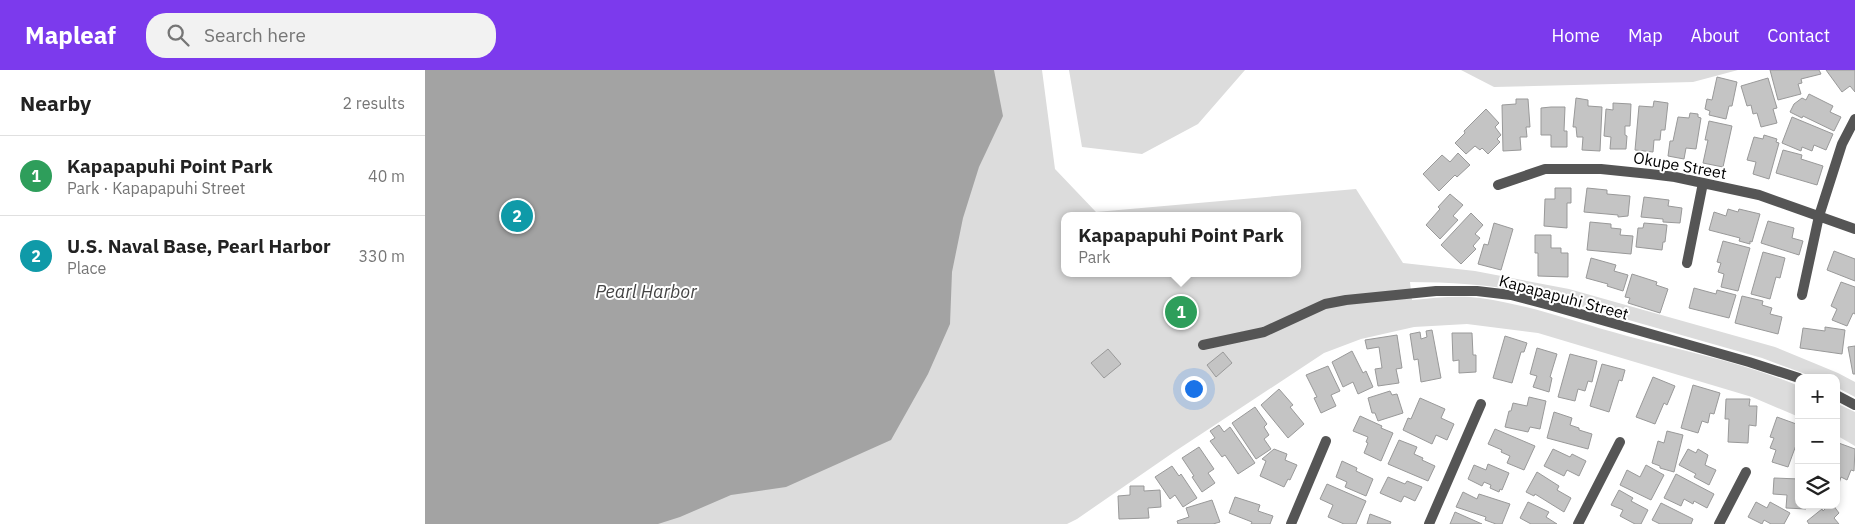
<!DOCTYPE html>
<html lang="en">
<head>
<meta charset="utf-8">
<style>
	:root { --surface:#fff; --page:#f2f2f2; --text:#222; --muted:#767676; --line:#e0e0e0; --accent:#7c3aed }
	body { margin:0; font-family:"IBM Plex Sans",sans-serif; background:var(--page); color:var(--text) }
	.controls { position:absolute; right:15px; bottom:15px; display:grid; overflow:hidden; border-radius:10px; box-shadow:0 2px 8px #0003 }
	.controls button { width:45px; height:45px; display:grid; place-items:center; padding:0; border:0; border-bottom:1px solid var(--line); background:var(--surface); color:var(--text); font:25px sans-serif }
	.you { position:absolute; left:768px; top:318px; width:18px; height:18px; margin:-12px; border:4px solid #fff; border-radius:50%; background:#1a73e8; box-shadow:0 0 0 8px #1a73e833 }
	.badge { display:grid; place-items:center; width:32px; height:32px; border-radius:50%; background:var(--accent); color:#fff; font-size:16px; font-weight:700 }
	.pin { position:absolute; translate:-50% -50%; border:2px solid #fff; box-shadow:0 1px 5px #0006 }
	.popup { position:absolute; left:636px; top:142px; width:240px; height:65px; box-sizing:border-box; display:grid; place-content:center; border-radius:10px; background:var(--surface); filter:drop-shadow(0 1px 4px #0005); font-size:16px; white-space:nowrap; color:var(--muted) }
	.popup b { font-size:19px; color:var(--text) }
	.popup::after { content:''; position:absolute; left:50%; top:100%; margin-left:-10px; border:10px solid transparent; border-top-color:var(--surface) }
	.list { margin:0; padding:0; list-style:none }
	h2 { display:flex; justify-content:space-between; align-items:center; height:65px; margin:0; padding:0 20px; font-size:21px }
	h2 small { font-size:16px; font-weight:400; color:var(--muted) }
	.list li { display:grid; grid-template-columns:32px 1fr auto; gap:15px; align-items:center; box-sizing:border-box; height:80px; padding:0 20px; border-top:1px solid var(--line) }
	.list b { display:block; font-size:19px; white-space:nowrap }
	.list p { margin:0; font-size:16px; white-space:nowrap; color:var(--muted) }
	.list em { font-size:16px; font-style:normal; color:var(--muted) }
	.icon { flex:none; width:28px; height:28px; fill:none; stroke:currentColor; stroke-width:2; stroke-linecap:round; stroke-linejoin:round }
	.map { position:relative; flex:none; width:1430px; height:454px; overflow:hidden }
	header { display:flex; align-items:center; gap:30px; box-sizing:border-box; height:70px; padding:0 25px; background:var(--accent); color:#fff }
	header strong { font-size:24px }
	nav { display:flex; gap:28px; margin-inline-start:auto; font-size:18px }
	.search { width:350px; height:45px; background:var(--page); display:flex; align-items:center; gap:12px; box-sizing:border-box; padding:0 18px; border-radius:20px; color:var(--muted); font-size:19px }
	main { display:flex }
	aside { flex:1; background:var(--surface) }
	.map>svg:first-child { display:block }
</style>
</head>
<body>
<header>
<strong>Mapleaf</strong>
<div class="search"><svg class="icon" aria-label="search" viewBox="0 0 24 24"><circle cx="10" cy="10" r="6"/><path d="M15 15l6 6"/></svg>Search here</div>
<nav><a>Home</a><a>Map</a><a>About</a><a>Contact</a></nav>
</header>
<main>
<aside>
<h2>Nearby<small>2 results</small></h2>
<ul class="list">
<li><span class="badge" style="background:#2e9e5b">1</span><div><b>Kapapapuhi Point Park</b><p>Park · Kapapapuhi Street</p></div><em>40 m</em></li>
<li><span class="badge" style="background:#0f9aa8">2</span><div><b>U.S. Naval Base, Pearl Harbor</b><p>Place</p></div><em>330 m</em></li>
</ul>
</aside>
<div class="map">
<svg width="1430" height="454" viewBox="0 0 1430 454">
	<rect width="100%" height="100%" fill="#fff"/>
	<path fill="#dcdcdc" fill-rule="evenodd" d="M 542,0 L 617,0 L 630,99 L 671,142 L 931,119 L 978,193 L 1050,201 L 1144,219 L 1350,277 L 1413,303 L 1430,312 L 1430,327 L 1411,317 L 1411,308 L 1391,308 L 1337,288 L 1109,223 C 1067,215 1027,212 985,212 L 987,230 C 1009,228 1033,225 1055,228 C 1106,235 1153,253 1202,266 C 1260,281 1319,293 1374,316 L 1374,347 L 1327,327 L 1113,263 L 1042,254 L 989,257 L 936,269 L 899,283 L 749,382 L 652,449 L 642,454 L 174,454 ZM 640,146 L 872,146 L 872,203 L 640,203 Z
		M 644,0 L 820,0 L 773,54 L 717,84 L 657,77 Z
		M 1036,0 L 1313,0 L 1268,12 L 1069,17 Z
		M 1411,333 L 1430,342 L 1430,376 L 1411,365 Z"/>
	<path fill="#a3a3a3" d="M 0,0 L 569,0 L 578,46 L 554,97 L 538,148 L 527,202 L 525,254 L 503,304 L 466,370 L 361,417 L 306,425 L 255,447 L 233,454 L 0,454 Z"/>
	<path fill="#c4c4c4" stroke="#999" d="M 1345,0 L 1394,0 L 1396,4 L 1376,9 L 1377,13 L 1373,14 L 1376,24 L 1353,30 Z
		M 1401,0 L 1430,0 L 1430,22 L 1425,16 L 1417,22 Z
		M 1292,7 L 1312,12 L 1307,36 L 1304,36 L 1301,49 L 1284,45 L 1285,41 L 1280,39 L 1282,29 L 1287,30 Z
		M 1343,8 L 1352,38 L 1348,39 L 1352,53 L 1336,57 L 1332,43 L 1328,44 L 1326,35 L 1322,36 L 1316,16 Z
		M 1384,24 L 1408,36 L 1405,42 L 1416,47 L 1409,61 L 1378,46 L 1377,48 L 1365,42 L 1369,34 L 1377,28 L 1381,30 Z
		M 1151,28 L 1163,30 L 1163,36 L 1177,37 L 1175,81 L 1157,80 L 1158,67 L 1152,67 L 1151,57 L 1148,57 Z
		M 1091,29 L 1103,29 L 1105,57 L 1101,57 L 1102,67 L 1095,67 L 1096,80 L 1078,81 L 1077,35 L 1091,34 Z
		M 1229,31 L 1243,33 L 1240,60 L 1236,60 L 1235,70 L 1229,70 L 1228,82 L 1210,80 L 1214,36 L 1228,37 Z
		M 1188,33 L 1206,34 L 1205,56 L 1200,56 L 1200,65 L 1202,66 L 1201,79 L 1185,79 L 1186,67 L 1179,66 L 1181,39 L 1188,40 Z
		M 1126,37 L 1140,37 L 1139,61 L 1142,61 L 1142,77 L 1126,77 L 1126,65 L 1116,65 L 1116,38 Z
		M 1061,39 L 1074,53 L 1070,57 L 1076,65 L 1072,69 L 1075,72 L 1063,84 L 1057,78 L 1055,80 L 1050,76 L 1041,84 L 1030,73 L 1040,63 L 1039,61 Z
		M 1265,43 L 1273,44 L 1273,47 L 1276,48 L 1271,79 L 1261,78 L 1259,89 L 1243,86 L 1245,71 L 1248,71 L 1253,47 L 1264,48 Z
		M 1367,47 L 1408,64 L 1401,80 L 1389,75 L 1387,81 L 1377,77 L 1376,81 L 1357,73 Z
		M 1284,51 L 1307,56 L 1298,97 L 1278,93 L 1283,70 L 1280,70 Z
		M 1339,65 L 1352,69 L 1351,72 L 1354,73 L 1344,109 L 1328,104 L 1331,92 L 1322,90 L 1329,67 L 1338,69 Z
		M 1358,80 L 1377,85 L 1376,89 L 1398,96 L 1392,115 L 1351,103 Z
		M 1033,83 L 1045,95 L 1032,107 L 1030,105 L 1014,121 L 998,104 L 1017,85 L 1025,92 Z
		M 1130,118 L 1146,118 L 1146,133 L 1142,133 L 1142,158 L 1119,156 L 1120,129 L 1130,129 Z
		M 1162,118 L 1182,120 L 1182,124 L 1205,126 L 1203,146 L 1193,147 L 1193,145 L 1159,142 Z
		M 1025,124 L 1038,135 L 1028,146 L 1033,150 L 1015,169 L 1001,155 L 1015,139 L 1013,137 Z
		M 1219,127 L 1244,130 L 1243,136 L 1257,138 L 1255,153 L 1238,152 L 1238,149 L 1216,147 Z
		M 1303,139 L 1313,142 L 1314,139 L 1335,144 L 1327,172 L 1325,171 L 1325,174 L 1314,171 L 1315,168 L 1284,160 L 1289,142 L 1301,146 Z
		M 1046,143 L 1058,155 L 1050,164 L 1055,168 L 1048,176 L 1051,179 L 1036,194 L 1016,175 Z
		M 1343,151 L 1369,158 L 1367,168 L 1378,171 L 1374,185 L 1336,173 Z
		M 1165,152 L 1186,154 L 1186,158 L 1196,159 L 1195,165 L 1208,166 L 1206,184 L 1162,180 Z
		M 1069,153 L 1088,159 L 1076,200 L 1053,194 L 1059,174 L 1063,175 Z
		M 1219,153 L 1242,155 L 1240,172 L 1238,172 L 1237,180 L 1211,177 L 1213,158 L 1218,158 Z
		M 1110,165 L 1126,165 L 1126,178 L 1136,178 L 1136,183 L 1143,183 L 1143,207 L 1113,206 L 1113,183 L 1110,183 Z
		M 1298,171 L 1325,178 L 1313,221 L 1296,217 L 1299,204 L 1293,202 L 1296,193 L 1292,192 Z
		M 1409,181 L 1430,189 L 1430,211 L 1402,200 Z
		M 1338,182 L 1360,188 L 1355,208 L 1351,207 L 1345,229 L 1326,224 Z
		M 1166,188 L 1191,195 L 1189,201 L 1203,205 L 1198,221 L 1182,216 L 1183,214 L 1161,208 Z
		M 1207,204 L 1232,212 L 1231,215 L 1243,219 L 1235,243 L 1203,233 L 1205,228 L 1200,227 Z
		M 1416,212 L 1430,217 L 1430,244 L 1428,243 L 1422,256 L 1407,250 L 1412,239 L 1406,236 Z
		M 1269,218 L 1291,224 L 1292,220 L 1311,225 L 1304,248 L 1264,238 Z
		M 1317,226 L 1338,231 L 1337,235 L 1347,238 L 1345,244 L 1357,247 L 1353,264 L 1310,253 Z
		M 1400,257 L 1420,260 L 1417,284 L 1375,278 L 1378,258 L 1400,261 Z
		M 1007,260 L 1016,308 L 996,312 L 993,289 L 989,290 L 985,264 L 995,262 L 996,269 L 1002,267 L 1001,261 Z
		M 1027,263 L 1047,263 L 1048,285 L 1051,285 L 1051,302 L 1034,303 L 1034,290 L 1028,291 Z
		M 972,265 L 977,298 L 971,299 L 974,313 L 953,316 L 950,299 L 957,298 L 954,277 L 942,279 L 940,270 Z
		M 1080,266 L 1102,273 L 1099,282 L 1096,282 L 1087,313 L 1068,308 Z
		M 1430,276 L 1430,304 L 1428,304 L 1423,277 Z
		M 1112,278 L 1132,284 L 1125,307 L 1127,308 L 1124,322 L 1108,317 L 1112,306 L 1105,304 Z
		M 683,279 L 696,294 L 679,308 L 666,293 Z
		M 927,281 L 938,303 L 941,301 L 948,317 L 933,324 L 928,312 L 918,317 L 907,292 Z
		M 798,282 L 807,293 L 791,307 L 782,295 Z
		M 1145,284 L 1172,291 L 1167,312 L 1163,311 L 1160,321 L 1153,319 L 1150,331 L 1133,327 Z
		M 1177,294 L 1200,300 L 1197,311 L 1194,310 L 1184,342 L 1165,336 Z
		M 903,296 L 915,321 L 906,325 L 911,336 L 896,343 L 889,328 L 892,327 L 881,305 Z
		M 1228,307 L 1250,316 L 1242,335 L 1239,333 L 1230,354 L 1211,347 Z
		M 1268,315 L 1295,323 L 1289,344 L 1285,343 L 1283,353 L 1277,351 L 1273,363 L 1256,358 Z
		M 854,319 L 868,335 L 865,337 L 879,354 L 863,368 L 836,335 Z
		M 965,321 L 967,325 L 972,324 L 978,343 L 953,351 L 950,343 L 947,343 L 943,328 Z
		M 1104,327 L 1121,331 L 1115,359 L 1105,357 L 1103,362 L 1080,357 L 1084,341 L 1086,341 L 1088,333 L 1102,336 Z
		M 995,328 L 1020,339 L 1016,348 L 1029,354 L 1022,370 L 1011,365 L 1007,374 L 978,360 L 983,348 L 986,349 Z
		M 1301,329 L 1325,329 L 1324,336 L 1332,336 L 1331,356 L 1324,355 L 1323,373 L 1303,372 L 1304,349 L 1300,349 Z
		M 830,337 L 842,354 L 839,357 L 844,365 L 839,369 L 846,379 L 831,389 L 807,353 Z
		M 1129,342 L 1147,348 L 1145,355 L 1154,358 L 1154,360 L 1167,364 L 1163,379 L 1122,368 Z
		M 935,346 L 957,356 L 956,358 L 968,363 L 956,391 L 939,383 L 943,373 L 941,372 L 943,367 L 928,361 Z
		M 1352,347 L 1374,355 L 1374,367 L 1363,397 L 1347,392 L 1351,380 L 1345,378 L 1349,368 L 1345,367 Z
		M 794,355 L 799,362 L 805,357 L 830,393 L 813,404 L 800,385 L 797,387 L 785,371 L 790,368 L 785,361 Z
		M 1070,359 L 1110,376 L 1099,400 L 1082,393 L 1085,386 L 1076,382 L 1077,380 L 1063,374 Z
		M 1242,361 L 1258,365 L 1249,402 L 1235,398 L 1235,396 L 1227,393 L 1233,371 L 1239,373 Z
		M 974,370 L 992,377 L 989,384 L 998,388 L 997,390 L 1010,396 L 1003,411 L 963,394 Z
		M 1411,372 L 1430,379 L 1429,401 L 1426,400 L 1422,410 L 1416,407 L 1412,420 Z
		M 774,377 L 789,399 L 783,403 L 790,413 L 777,422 L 767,407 L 769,406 L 757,388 Z
		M 849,379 L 862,384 L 860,390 L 872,395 L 865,410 L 863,409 L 859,417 L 835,406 L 841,391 L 837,389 Z
		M 1128,379 L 1145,387 L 1147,384 L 1161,391 L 1154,406 L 1142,400 L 1139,406 L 1119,396 Z
		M 1263,379 L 1271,383 L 1273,379 L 1283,385 L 1280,395 L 1291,400 L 1284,415 L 1269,407 L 1271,404 L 1254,395 Z
		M 917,391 L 932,398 L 931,401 L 948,409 L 941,426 L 920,417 L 922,412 L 911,407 Z
		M 1063,394 L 1084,403 L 1077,420 L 1075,419 L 1074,422 L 1065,418 L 1066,415 L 1059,412 L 1057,416 L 1043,409 L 1049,395 L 1061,400 Z
		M 1221,395 L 1239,405 L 1226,430 L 1195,415 L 1202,400 L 1215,407 Z
		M 747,396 L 754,406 L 756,404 L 772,428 L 758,437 L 750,425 L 745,429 L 730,407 Z
		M 1112,402 L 1134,416 L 1132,420 L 1146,428 L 1139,442 L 1110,424 L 1109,426 L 1101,422 Z
		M 1251,404 L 1289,424 L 1282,438 L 1269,431 L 1268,434 L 1259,429 L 1256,436 L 1239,428 Z
		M 963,407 L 980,414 L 982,411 L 997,417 L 990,431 L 979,426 L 976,432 L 955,423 Z
		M 1349,408 L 1374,409 L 1374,435 L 1382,435 L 1381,439 L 1361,438 L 1362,425 L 1348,424 Z
		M 902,414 L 941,431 L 931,454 L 919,454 L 903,447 L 908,435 L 895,429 Z
		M 705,416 L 719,416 L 719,421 L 735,420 L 736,437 L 723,438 L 724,448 L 694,449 L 693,426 L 705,425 Z
		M 1194,420 L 1208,428 L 1206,431 L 1223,440 L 1216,454 L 1210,454 L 1195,446 L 1198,440 L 1186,435 Z
		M 1038,422 L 1052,429 L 1054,424 L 1085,434 L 1077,454 L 1071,454 L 1060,450 L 1061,447 L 1031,437 Z
		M 810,427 L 835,435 L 833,441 L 848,446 L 845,454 L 826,454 L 827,452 L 804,443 Z
		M 787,430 L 795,452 L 788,454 L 753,454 L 752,451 L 764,447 L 761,438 Z
		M 1103,432 L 1124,442 L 1121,447 L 1132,454 L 1106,454 L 1095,448 Z
		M 1331,432 L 1342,438 L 1345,432 L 1365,443 L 1359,454 L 1346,454 L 1339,450 L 1337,454 L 1323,447 Z
		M 1236,433 L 1268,449 L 1266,454 L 1235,454 L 1227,450 Z
		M 1404,435 L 1408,435 L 1414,443 L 1409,448 L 1414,454 L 1384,454 L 1382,451 L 1397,439 L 1398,441 Z
		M 1030,442 L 1057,454 L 1025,454 Z
		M 945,444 L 966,452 L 965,454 L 942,454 Z"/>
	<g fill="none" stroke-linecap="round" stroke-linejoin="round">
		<path stroke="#555" stroke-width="10" d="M 1073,115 L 1120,99 L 1176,99 L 1225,104 L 1250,107 L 1334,125 L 1430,159
			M 1262,193 L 1278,113
			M 1377,225 L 1394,146 L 1417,74 L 1430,49
			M 778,275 L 839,262 L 900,234 L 921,230 L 1011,221 L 1052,221 L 1086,225 L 1124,235 L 1324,292 L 1374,308
			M 1411,325 L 1430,335
			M 866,454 L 901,371
			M 1004,454 L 1056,334
			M 1153,454 L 1195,372
			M 1294,454 L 1321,402"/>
	</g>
	<g text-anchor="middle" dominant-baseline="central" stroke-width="4" stroke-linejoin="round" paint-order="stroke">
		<g font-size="16" fill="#000" stroke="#fff">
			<text transform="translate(1255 95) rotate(10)">Okupe Street</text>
			<text transform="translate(1139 227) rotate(15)">Kapapapuhi Street</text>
		</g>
		<g font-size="18" font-style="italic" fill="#444" stroke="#fff">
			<text x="221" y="221">Pearl Harbor</text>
		</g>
	</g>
</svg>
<div class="controls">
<button>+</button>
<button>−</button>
<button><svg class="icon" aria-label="layers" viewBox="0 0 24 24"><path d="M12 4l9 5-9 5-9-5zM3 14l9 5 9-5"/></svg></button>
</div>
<div class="you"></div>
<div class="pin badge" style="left:756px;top:242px;background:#2e9e5b">1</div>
<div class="popup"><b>Kapapapuhi Point Park</b>Park</div>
<div class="pin badge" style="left:92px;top:146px;background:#0f9aa8">2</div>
</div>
</main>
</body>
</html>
